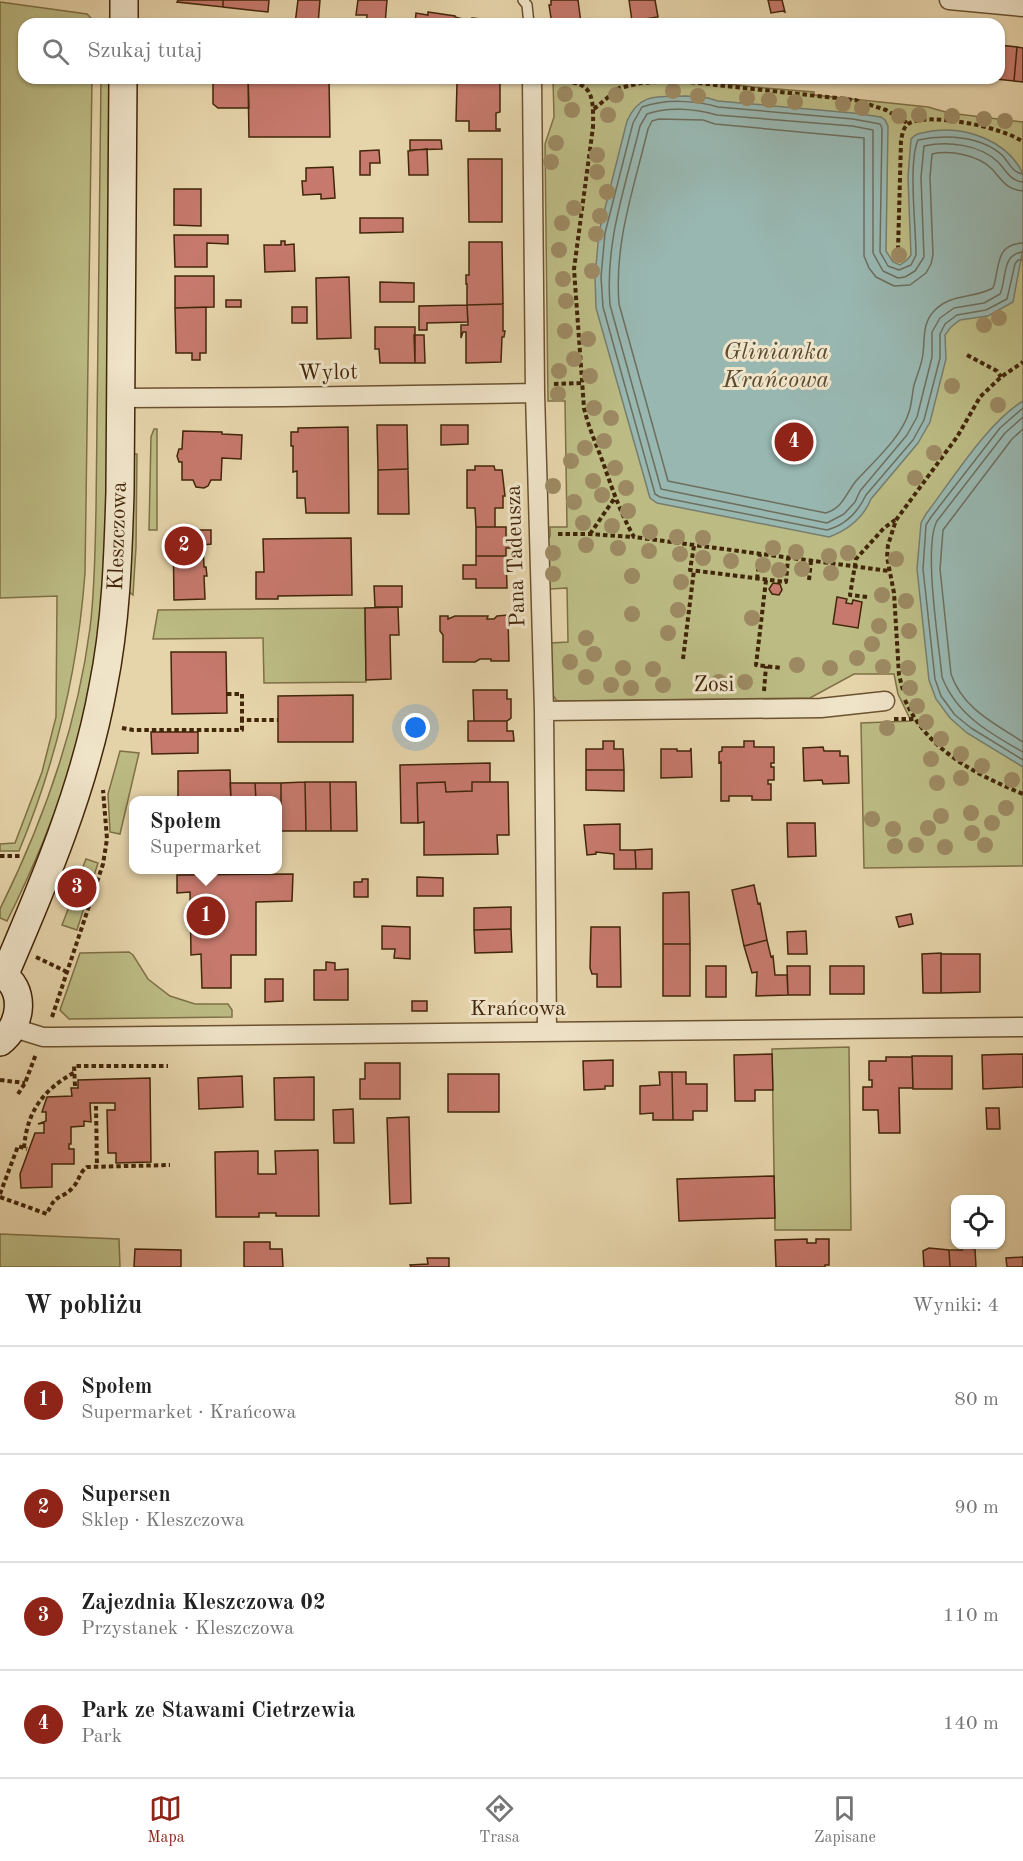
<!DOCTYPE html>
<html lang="pl">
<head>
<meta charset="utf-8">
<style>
	:root { --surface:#fff; --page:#f2f2f2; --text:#222; --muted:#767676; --line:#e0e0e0; --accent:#8f2418 }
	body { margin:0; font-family:"Old Standard TT",serif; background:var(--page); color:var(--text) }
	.controls { position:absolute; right:18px; bottom:18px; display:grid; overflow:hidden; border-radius:12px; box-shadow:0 2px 4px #0004 }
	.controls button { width:54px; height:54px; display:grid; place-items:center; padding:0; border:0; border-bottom:2px solid var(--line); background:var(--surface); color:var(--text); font:30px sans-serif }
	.you { position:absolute; left:416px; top:728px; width:21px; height:21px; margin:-15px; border:4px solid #fff; border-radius:50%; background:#1a73e8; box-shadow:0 0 0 9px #1a73e833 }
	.badge { display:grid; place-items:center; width:39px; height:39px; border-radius:50%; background:var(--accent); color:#fff; font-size:20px; font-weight:700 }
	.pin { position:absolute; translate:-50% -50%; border:3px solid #fff; box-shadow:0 2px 6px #0006 }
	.popup { position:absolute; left:129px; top:796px; width:153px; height:78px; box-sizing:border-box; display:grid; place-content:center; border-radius:12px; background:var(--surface); filter:drop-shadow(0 2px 4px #0005); font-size:20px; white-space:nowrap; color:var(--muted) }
	.popup b { font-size:22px; color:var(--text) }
	.popup::after { content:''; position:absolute; left:50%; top:100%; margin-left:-12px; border:12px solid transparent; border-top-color:var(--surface) }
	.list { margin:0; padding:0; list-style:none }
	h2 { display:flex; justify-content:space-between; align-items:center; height:78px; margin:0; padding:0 24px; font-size:26px }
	h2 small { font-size:20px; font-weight:400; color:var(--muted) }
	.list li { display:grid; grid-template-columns:39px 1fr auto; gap:18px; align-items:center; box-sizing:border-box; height:108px; padding:0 24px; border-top:2px solid var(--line) }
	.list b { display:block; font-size:22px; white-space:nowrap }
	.list p { margin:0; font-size:20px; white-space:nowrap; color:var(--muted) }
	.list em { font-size:20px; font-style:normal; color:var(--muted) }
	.icon { flex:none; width:33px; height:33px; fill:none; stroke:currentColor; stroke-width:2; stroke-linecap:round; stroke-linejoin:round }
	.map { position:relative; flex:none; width:1023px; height:1267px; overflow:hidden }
	.search { position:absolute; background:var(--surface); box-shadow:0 2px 4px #0004; left:18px; right:18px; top:18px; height:66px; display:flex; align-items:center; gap:15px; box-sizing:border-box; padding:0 21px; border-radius:18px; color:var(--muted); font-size:22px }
	.sheet { height:510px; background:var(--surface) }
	nav { display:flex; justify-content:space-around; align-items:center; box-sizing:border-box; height:84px; border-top:2px solid var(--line); background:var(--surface); font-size:16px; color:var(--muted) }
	nav a { display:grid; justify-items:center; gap:3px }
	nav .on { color:var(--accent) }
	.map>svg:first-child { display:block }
</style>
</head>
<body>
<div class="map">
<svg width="1023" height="1267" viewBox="0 0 1023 1267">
	<rect width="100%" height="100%" fill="#e6d4aa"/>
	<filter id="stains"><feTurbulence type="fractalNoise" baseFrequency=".00333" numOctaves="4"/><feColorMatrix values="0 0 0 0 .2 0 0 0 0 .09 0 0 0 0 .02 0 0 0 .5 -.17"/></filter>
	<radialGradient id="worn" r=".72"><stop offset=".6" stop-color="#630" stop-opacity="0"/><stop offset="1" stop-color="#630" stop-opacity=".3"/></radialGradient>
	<path fill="#bcbb84" stroke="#7f7046" stroke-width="1.5" d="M 0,2 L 87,14 L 91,18 L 91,24 L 24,24 L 24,78 L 92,78 L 85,573 C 78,669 56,762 19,851 L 0,851 L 0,844 L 15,843 L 42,772 L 56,717 L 57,596 L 0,598 Z
		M 101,78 L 110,78 C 109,196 109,313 107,431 C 106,517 108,603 91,688 C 74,770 44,847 7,921 L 0,918 L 0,909 C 44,820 77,728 90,628 C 95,589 95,549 96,510 Z
		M 553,78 L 679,78 L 754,87 L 814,92 L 814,95 L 928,107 L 949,113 L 1023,122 L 1023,866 L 864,868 L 861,723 L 911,721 L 898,694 L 894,674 L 854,674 L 810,698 L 557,701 L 552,694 L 551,643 L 568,642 L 567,588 L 550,589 L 547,583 L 546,542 L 550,536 L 550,527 L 567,527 L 565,401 L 548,401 L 545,144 L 554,117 Z
		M 154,429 L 157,429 L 157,530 L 149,530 L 151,437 Z
		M 132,454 L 137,454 L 136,547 L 133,595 L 129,592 Z
		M 365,608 L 366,682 L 264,683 L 263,638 L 153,639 L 158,610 Z
		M 120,751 L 139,753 L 120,834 L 110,832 L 108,794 Z
		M 86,859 L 98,863 L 77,930 L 62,925 L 72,899 L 77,900 L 85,879 L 79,877 Z
		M 129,952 L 133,955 L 148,979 L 170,996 L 195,1004 L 228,1004 L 232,1010 L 232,1017 L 69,1019 L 60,1010 L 80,953 Z
		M 849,1047 L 851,1230 L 775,1230 L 772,1049 Z
		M 0,1234 L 119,1239 L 120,1267 L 0,1267 Z"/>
	<path fill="#98b7b1" stroke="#767d6e" stroke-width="1.5" d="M 686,96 L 708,98 L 718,101 L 853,113 L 881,117 L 885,120 L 888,126 L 886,251 L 893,262 L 900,265 L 907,260 L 911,255 L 908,177 L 911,139 C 916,132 924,133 932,131 C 966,126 1008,141 1023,174 L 1023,248 L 1013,302 L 988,316 L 960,320 L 951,327 L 945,335 L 946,359 L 930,422 L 918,443 L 871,499 C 863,518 848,530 829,537 L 657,503 L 650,498 L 596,308 L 595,277 L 599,232 L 627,121 C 640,92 658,97 686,96 Z
		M 1023,401 L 1023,767 L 967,733 L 950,718 L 936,699 L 929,680 L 917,569 L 921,523 L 926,514 C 952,480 988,422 1023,401 Z"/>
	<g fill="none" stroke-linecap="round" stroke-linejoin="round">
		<path stroke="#6d6e5d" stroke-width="1.5" d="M 1023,174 C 1013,173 1009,163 1003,156 C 982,136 945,134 918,140 C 908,163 916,227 916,255 L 911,265 L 899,270 L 888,266 L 880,252 L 882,128 L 880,124 L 853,119 L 718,107 C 695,100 665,99 642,107 L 633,123 L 605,233 L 601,277 L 603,307 L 655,494 L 660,497 L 827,530 C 846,525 858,512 866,495 L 913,440 L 924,420 L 940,358 L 940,334 L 945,324 L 957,315 L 986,310 L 1007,299 L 1015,264 L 1018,260 L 1023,260
			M 1023,182 C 1010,181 1006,170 998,162 C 979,144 947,141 924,146 L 921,177 L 924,257 L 915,271 L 905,277 L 898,278 L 883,271 L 873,253 L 873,130 L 852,126 L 717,115 C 696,109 668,106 647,114 L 640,126 C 625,188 605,241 610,305 L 661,489 L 827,523 L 844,514 L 855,502 L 860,491 L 907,435 L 917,417 L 932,357 L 932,332 L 940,318 L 954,308 L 984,303 L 1000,294 C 1007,279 1001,254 1023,252
			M 1023,191 C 1007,190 1002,180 992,169 C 978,155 951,150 932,154 L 930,177 L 933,255 L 931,264 L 926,273 L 910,285 L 894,286 L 876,277 L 869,268 L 864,256 L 864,138 L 715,124 L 703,120 L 659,119 L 652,121 L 648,129 C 634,188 614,242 619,304 L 668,481 L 826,513 C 843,508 846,493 856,481 C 874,461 901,438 909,412 C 912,403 912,394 914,385 C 917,375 922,364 923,354 C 925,338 922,324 934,311 C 951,293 973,299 993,288 C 1000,269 994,244 1023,243
			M 1023,408 L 1000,428 L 931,517 L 926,525 L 923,569 L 935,679 L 941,696 L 955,715 L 971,728 L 1023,760
			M 1023,417 L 1005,433 L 937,521 C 923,547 939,644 942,677 C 956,714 989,733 1023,752
			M 1023,429 L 1012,439 L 943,530 L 940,569 L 951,674 C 963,709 994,723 1023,742"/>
	</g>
	<path fill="#c6796c" stroke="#422609" stroke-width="1.5" d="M 178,0 L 223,0 L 223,7 L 177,2 Z
		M 223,0 L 269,0 L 268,12 L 223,7 Z
		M 298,0 L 320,0 L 318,24 L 295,24 Z
		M 358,0 L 387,0 L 385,24 L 366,24 L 367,15 L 356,15 Z
		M 551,0 L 578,0 L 581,23 L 552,24 L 549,5 L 551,5 Z
		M 629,0 L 655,0 L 658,17 L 632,21 Z
		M 768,0 L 782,0 L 785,12 L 783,11 L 771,13 Z
		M 428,12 L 455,16 L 455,17 L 463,19 L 463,24 L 415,24 L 416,13 L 428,15 Z
		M 472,18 L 499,21 L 499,22 L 511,24 L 463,24 L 463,19 L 472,20 Z
		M 999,45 L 1017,47 L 1014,81 L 986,78 L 999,78 Z
		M 1017,47 L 1023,48 L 1023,82 L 1014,81 Z
		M 213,78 L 248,78 L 249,108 L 218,108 L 213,104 Z
		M 248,78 L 329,78 L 330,137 L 249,137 Z
		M 457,83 L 500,83 L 500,112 L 496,113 L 496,129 L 500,129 L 500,131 L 469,131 L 469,121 L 456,121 Z
		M 410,140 L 441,140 L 442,149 L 410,150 Z
		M 427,149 L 428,175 L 409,175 L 408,151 Z
		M 379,150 L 380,163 L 370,163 L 370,175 L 360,175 L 360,151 Z
		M 468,159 L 502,159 L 502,222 L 469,222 Z
		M 333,167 L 335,198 L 321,199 L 321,194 L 303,195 L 302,181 L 306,181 L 306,168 Z
		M 174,189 L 201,189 L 201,226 L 174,225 Z
		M 360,218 L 403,218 L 403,232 L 360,233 Z
		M 174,235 L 228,235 L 228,244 L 207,243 L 207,267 L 175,267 Z
		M 281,241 L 285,241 L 285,245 L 294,244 L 295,271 L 265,272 L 264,245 L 281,245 Z
		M 469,242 L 502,242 L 503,304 L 467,305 L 467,284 L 466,284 L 466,275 L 469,275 Z
		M 175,276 L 214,276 L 214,307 L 175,308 Z
		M 349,277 L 351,338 L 317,339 L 316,278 Z
		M 380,282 L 414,283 L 414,302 L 380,302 Z
		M 226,300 L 241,300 L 241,307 L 226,307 Z
		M 503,304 L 503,331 L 505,331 L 504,337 L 502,337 L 501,362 L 466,363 L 466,332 L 463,332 L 461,338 L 461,325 L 468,325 L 467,305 Z
		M 467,305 L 468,322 L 427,323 L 427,330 L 419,330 L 419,306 Z
		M 206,307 L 206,353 L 200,353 L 200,360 L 192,360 L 192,353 L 176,353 L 175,308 Z
		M 292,307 L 307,307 L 307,323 L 292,323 Z
		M 375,327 L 415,327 L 415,363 L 380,363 L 379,349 L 375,349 Z
		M 414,335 L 424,335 L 425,363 L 415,363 Z
		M 377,425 L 407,425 L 408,469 L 378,470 Z
		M 441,425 L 468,425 L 468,444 L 441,445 Z
		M 348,427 L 349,513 L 306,513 L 305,498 L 297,498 L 297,471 L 293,472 L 293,446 L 291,446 L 291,432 L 298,432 L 298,428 Z
		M 183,431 L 222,432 L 222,434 L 242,435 L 241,459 L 222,458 L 221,480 L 211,480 L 208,486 L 204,488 L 196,487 L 193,480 L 182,480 L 182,462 L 179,462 L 177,456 L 179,449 L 182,449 Z
		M 475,466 L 494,466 L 495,470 L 502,470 L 505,496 L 503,496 L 503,508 L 495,508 L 495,527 L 476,527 L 475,508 L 467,508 L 467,470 L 475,470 Z
		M 408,469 L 409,514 L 378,514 L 378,470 Z
		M 476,527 L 506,527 L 506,538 L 516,538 L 516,548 L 506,548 L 506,556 L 476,556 Z
		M 173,530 L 211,530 L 211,544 L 203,545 L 204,567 L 206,567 L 207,576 L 204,576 L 205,599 L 174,600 Z
		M 351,538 L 352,595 L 278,596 L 278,599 L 256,599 L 256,572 L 264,572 L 263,539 Z
		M 476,556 L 506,556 L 507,588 L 476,588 L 476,579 L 463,579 L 463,565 L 476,565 Z
		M 773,583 L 780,584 L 782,590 L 779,595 L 772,594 L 769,589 Z
		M 374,586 L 402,586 L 402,607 L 375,607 Z
		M 837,597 L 847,599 L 846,603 L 852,604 L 853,600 L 862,602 L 858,628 L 833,624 Z
		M 398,607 L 399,635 L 390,635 L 391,679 L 366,680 L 365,608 Z
		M 508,615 L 509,661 L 491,661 L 491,659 L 480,659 L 475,662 L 443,662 L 443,635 L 440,631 L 440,616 L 448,616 L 448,619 L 455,616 L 488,616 L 487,619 L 494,619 L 497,616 Z
		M 171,652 L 226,652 L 227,713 L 172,714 Z
		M 473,690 L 507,690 L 507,699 L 511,699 L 511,718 L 507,721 L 474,721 Z
		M 353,695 L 353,742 L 278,742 L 278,696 Z
		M 468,721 L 507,721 L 507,731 L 513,731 L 514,741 L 468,741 Z
		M 151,732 L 198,732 L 198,753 L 152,754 Z
		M 603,741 L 614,741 L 614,749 L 623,749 L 624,770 L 586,770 L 586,749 L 603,749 Z
		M 744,741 L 754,741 L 754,747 L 774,747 L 774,763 L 771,763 L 771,767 L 774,767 L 774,780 L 768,780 L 768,784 L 771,784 L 771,800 L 752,800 L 752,796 L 729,796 L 729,801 L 721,801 L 721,762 L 719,763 L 719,752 L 722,751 L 722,747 L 744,747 Z
		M 823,747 L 824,751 L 840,751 L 840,756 L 848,756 L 849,783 L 823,784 L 822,780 L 804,781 L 803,748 Z
		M 691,748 L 692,777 L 661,778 L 661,749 L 677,749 L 677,751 L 690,751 Z
		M 490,763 L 490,782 L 472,782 L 472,791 L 446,792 L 445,782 L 417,783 L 418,823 L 401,823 L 400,765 Z
		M 230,770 L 231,800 L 178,800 L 178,771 Z
		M 586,770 L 624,770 L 624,791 L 586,790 Z
		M 305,782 L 330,782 L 331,831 L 306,831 Z
		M 305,782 L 306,831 L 281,831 L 281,783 Z
		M 330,782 L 356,782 L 357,831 L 331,831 Z
		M 445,782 L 446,792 L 472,791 L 472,782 L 508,782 L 509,835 L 497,835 L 498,854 L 424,855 L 424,822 L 418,823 L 417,783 Z
		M 230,783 L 255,783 L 256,800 L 231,800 Z
		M 255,783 L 281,783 L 281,831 L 278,831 L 278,800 L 256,800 Z
		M 787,823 L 815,823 L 816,856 L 788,857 Z
		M 620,824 L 620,850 L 635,850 L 636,869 L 614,869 L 614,854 L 596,852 L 596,854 L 587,855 L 584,825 Z
		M 652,849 L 652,869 L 636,869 L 635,850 Z
		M 293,874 L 292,901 L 256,902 L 256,955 L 231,955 L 231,988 L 202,988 L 201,954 L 191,955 L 190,892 L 177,893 L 177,875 Z
		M 417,877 L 443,878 L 443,896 L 417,896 Z
		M 362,879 L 368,879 L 368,897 L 354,897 L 354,882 L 362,882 Z
		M 754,885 L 758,904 L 760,903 L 767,940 L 744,946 L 732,890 Z
		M 689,892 L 690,944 L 663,944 L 663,893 Z
		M 511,907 L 511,929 L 474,930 L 474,908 Z
		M 911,914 L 913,924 L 899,927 L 896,917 Z
		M 382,926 L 410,927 L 410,959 L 394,958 L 395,949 L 382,949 Z
		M 591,927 L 620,927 L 621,987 L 597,987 L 597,974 L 592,974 L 590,968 Z
		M 511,929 L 512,952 L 475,953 L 474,930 Z
		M 806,931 L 807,954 L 788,954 L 787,932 Z
		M 767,940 L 771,957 L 773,956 L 775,975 L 787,975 L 788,995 L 756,996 L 757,972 L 752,973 L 744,946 Z
		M 663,944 L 690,944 L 690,996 L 663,996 Z
		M 941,953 L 941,993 L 923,993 L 922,954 Z
		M 941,954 L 980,954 L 980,992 L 941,993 Z
		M 326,962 L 335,963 L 335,970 L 348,969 L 348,1000 L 314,1000 L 314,970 L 326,970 Z
		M 706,966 L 726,966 L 726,997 L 706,997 Z
		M 787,966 L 810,966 L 810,995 L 788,995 Z
		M 830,966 L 864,966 L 864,994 L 830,994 Z
		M 265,979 L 283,979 L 283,1001 L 265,1002 Z
		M 412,1001 L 427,1001 L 427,1011 L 412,1011 Z
		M 772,1054 L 773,1090 L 755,1090 L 755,1101 L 735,1101 L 734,1055 Z
		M 1023,1054 L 1023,1087 L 983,1089 L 982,1055 Z
		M 912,1056 L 952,1056 L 952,1089 L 913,1089 Z
		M 886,1057 L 912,1057 L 913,1088 L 899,1088 L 900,1133 L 879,1133 L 878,1110 L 863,1110 L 863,1087 L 872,1087 L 872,1080 L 869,1080 L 869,1061 L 886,1061 Z
		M 613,1060 L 613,1086 L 605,1086 L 605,1089 L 584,1090 L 583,1061 Z
		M 365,1063 L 400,1063 L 400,1099 L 360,1099 L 360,1079 L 365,1079 Z
		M 659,1072 L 672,1072 L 673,1120 L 653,1120 L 653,1113 L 640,1114 L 640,1086 L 660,1085 Z
		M 672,1072 L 686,1072 L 686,1084 L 707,1084 L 707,1111 L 693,1111 L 693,1120 L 673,1120 Z
		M 448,1074 L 499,1074 L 499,1112 L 448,1112 Z
		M 242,1076 L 243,1107 L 199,1109 L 198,1078 Z
		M 314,1077 L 314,1120 L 275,1120 L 274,1078 Z
		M 150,1078 L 151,1162 L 116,1163 L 116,1153 L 108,1153 L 107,1110 L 115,1110 L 115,1103 L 90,1103 L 91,1122 L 84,1121 L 84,1126 L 71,1127 L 71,1144 L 69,1144 L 69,1149 L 74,1149 L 74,1164 L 52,1164 L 52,1187 L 21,1188 L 20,1174 L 35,1133 L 44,1133 L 44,1123 L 38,1124 L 46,1121 L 46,1112 L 42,1112 L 47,1097 L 72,1096 L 71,1088 L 78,1088 L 78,1080 Z
		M 986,1108 L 999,1108 L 1000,1129 L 987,1129 Z
		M 353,1109 L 354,1143 L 334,1143 L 333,1110 Z
		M 409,1117 L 411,1203 L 390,1204 L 387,1118 Z
		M 318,1150 L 319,1216 L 276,1216 L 276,1213 L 259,1213 L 259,1217 L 216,1217 L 215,1152 L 258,1151 L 258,1174 L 276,1174 L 275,1151 Z
		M 774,1176 L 775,1218 L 679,1221 L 677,1179 Z
		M 807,1239 L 807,1243 L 816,1243 L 816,1239 L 829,1239 L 829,1265 L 825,1265 L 825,1267 L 776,1267 L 775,1240 Z
		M 244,1242 L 270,1242 L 270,1249 L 282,1249 L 283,1267 L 244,1267 Z
		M 964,1247 L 975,1249 L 976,1267 L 950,1267 L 949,1250 L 962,1250 Z
		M 929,1248 L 949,1250 L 950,1267 L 924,1267 L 923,1251 Z
		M 135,1249 L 181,1250 L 181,1267 L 134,1267 Z
		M 1023,1257 L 1023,1267 L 1007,1267 L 1006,1258 Z
		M 427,1258 L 449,1258 L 449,1267 L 411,1267 L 410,1265 L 428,1264 Z"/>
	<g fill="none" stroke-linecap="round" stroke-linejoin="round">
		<g stroke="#6b5231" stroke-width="12">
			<path id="service" d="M 523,0 L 527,5 L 529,24"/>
		</g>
		<g stroke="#6b5231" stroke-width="21">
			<path id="minor" d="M 949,0 L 1023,7
				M 532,78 L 535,393 L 544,711 L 547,1032
				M 121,398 L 282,397 L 535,393
				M 544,711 L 821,708 L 885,701
				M 14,1028 L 43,1037 L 54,1037 L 1023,1027"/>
		</g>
		<g stroke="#422609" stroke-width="30">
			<path id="secondary" d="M 124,24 L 124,0
				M 0,973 C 27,988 22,1026 0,1042
				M 4,976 C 44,883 85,787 103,687 C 116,623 118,558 120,492 L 123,78"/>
		</g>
		<path stroke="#422609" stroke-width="4" stroke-dasharray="4.5 3" stroke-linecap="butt" d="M 550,81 C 590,81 594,88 593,127 L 574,269 L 584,408 C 589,430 599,450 606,471 C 614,494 622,516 634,537 L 889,571
			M 594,109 L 619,88 L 641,83 L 679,81 L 855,100 L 886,110 L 909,124
			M 898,250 L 901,141 C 902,135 903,128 908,124 C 927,111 1006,128 1023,142
			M 967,355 L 997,371 L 1001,377
			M 554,384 L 583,383
			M 558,534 L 590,534 L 634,537
			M 590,534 L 614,499
			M 694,546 L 690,570 L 786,582 L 788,558
			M 757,579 L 760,554
			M 766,580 L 756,665 L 781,668
			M 809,580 L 811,561
			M 867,597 L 850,595 L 856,559 L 884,528 L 895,520
			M 683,659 L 694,570
			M 903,690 L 899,675 L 894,593 L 887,557 L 888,545 L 896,520 L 957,437 L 980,397 L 1001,377 L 1023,362
			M 764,691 L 766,666
			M 227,694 L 242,694 L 242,720
			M 905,700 C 927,750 975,774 1023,794
			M 894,719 L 914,719
			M 122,728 L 133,730 L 242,730 L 242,720 L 278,720
			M 0,856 L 22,856
			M 36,957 L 67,972
			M 52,1017 L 103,864 L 107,839 L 103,790
			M 0,1080 L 25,1083
			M 75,1086 L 74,1066 L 168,1066
			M 18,1094 L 25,1083 L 36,1054
			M 96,1106 L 97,1166
			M 24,1148 C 27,1111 43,1090 75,1072
			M 0,1194 L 18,1146 L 27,1149
			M 0,1197 L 47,1214 C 56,1191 63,1200 73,1187 C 80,1180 78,1174 87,1167 L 170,1165"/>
		<use href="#service" stroke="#efe3c8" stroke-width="9"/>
		<use href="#minor" stroke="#efe3c8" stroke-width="18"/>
		<use href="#secondary" stroke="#efe3c8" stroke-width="27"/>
	</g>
	<g fill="#9c8962">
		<circle cx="673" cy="91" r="8"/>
		<circle cx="565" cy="94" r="8"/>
		<circle cx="616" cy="95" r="8"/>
		<circle cx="698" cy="96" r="8"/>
		<circle cx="747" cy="98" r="8"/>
		<circle cx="769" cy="100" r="8"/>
		<circle cx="795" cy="102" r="8"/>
		<circle cx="843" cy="104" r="8"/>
		<circle cx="862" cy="108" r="8"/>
		<circle cx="572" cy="110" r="8"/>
		<circle cx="608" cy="115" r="8"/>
		<circle cx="919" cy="115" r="8"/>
		<circle cx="899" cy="116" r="8"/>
		<circle cx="952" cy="116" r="8"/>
		<circle cx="984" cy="119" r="8"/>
		<circle cx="1005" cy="121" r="8"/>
		<circle cx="556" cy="143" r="8"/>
		<circle cx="597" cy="155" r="8"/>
		<circle cx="551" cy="162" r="8"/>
		<circle cx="597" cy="172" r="8"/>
		<circle cx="607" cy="192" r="8"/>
		<circle cx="574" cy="208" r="8"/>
		<circle cx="600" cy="216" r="8"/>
		<circle cx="562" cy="223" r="8"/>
		<circle cx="596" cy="234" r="8"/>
		<circle cx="559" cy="250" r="8"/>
		<circle cx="899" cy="255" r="8"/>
		<circle cx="592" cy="271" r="8"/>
		<circle cx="563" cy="279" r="8"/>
		<circle cx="566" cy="301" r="8"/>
		<circle cx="999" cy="318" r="8"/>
		<circle cx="984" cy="325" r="8"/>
		<circle cx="565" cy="331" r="8"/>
		<circle cx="588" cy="339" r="8"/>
		<circle cx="574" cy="359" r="8"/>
		<circle cx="559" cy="371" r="8"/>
		<circle cx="590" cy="376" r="8"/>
		<circle cx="952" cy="386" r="8"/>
		<circle cx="558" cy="394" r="8"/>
		<circle cx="998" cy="405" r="8"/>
		<circle cx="594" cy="408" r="8"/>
		<circle cx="611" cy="418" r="8"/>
		<circle cx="604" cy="441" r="8"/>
		<circle cx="585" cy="448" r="8"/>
		<circle cx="934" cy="453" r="8"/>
		<circle cx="571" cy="461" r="8"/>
		<circle cx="615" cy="468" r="8"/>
		<circle cx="915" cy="478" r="8"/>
		<circle cx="593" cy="481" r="8"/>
		<circle cx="553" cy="486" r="8"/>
		<circle cx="626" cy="488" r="8"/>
		<circle cx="602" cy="495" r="8"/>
		<circle cx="574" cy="502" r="8"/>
		<circle cx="628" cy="511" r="8"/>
		<circle cx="583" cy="523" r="8"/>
		<circle cx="612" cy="526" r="8"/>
		<circle cx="650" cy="532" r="8"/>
		<circle cx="677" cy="537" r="8"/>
		<circle cx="703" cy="538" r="8"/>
		<circle cx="586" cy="545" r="8"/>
		<circle cx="618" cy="548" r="8"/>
		<circle cx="773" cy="548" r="8"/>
		<circle cx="649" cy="551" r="8"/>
		<circle cx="796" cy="552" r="8"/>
		<circle cx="553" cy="553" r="8"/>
		<circle cx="848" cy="553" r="8"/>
		<circle cx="680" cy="554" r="8"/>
		<circle cx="829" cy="556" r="8"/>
		<circle cx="703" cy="558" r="8"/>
		<circle cx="896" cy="559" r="8"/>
		<circle cx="731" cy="561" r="8"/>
		<circle cx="763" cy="565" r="8"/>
		<circle cx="802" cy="569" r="8"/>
		<circle cx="779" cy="570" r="8"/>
		<circle cx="831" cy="573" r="8"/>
		<circle cx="553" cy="574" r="8"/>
		<circle cx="632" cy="576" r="8"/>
		<circle cx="681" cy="582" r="8"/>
		<circle cx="882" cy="595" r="8"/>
		<circle cx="906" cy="601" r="8"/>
		<circle cx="678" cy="610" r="8"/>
		<circle cx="632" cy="614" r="8"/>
		<circle cx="752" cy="618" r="8"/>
		<circle cx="879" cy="626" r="8"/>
		<circle cx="909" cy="631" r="8"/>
		<circle cx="668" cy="633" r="8"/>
		<circle cx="586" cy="638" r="8"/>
		<circle cx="872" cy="644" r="8"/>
		<circle cx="594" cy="654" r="8"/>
		<circle cx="857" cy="658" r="8"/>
		<circle cx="570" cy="662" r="8"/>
		<circle cx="797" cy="665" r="8"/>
		<circle cx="883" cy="667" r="8"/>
		<circle cx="623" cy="668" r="8"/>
		<circle cx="830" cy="668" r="8"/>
		<circle cx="908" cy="668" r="8"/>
		<circle cx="653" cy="669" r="8"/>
		<circle cx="586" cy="677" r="8"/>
		<circle cx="719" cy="682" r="8"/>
		<circle cx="745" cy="682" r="8"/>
		<circle cx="611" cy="685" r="8"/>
		<circle cx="663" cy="685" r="8"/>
		<circle cx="631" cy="688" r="8"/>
		<circle cx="910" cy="688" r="8"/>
		<circle cx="917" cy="706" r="8"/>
		<circle cx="926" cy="722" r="8"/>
		<circle cx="887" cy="728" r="8"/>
		<circle cx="941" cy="739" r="8"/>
		<circle cx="961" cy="754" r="8"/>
		<circle cx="931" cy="759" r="8"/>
		<circle cx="982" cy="766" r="8"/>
		<circle cx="961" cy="778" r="8"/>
		<circle cx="1012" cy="780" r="8"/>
		<circle cx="937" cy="783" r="8"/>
		<circle cx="1006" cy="808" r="8"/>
		<circle cx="971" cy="813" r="8"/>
		<circle cx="941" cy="816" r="8"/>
		<circle cx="872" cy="819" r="8"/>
		<circle cx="992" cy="823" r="8"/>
		<circle cx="928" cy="828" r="8"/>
		<circle cx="893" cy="829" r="8"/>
		<circle cx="972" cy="833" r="8"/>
		<circle cx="916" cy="845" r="8"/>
		<circle cx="985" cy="845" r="8"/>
		<circle cx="895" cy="846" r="8"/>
		<circle cx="945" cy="847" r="8"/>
	</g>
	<g text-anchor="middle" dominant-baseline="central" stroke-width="6" stroke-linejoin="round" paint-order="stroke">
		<g font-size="22" fill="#422609" stroke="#efe3c8">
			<text transform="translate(328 373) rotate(-1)">Wylot</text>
			<text transform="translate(118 536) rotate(-88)">Kleszczowa</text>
			<text transform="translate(516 556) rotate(-92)">Pana Tadeusza</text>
			<text transform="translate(714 685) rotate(-1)">Zosi</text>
			<text x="518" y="1009">Krańcowa</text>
		</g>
		<g font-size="24" font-style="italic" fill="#584a33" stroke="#efe3c8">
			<text x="776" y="353">Glinianka<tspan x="776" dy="28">Krańcowa</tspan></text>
		</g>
	</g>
	<rect width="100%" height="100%" filter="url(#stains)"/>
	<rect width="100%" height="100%" fill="url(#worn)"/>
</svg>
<div class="controls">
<button><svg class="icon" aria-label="locate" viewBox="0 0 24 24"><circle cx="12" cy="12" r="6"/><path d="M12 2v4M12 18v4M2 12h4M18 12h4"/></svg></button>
</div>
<div class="you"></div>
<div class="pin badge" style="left:206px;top:916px">1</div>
<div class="popup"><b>Społem</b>Supermarket</div>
<div class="pin badge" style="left:184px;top:546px">2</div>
<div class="pin badge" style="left:77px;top:888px">3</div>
<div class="pin badge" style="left:794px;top:442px">4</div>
<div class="search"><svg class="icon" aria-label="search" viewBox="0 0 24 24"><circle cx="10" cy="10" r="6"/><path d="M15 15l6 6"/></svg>Szukaj tutaj</div>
</div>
<section class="sheet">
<h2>W pobliżu<small>Wyniki: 4</small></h2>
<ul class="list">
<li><span class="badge">1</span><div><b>Społem</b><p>Supermarket · Krańcowa</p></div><em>80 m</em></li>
<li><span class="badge">2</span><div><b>Supersen</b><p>Sklep · Kleszczowa</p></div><em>90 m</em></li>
<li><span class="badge">3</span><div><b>Zajezdnia Kleszczowa 02</b><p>Przystanek · Kleszczowa</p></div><em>110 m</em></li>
<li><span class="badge">4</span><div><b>Park ze Stawami Cietrzewia</b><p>Park</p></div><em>140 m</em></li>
</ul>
</section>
<nav>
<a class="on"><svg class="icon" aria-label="map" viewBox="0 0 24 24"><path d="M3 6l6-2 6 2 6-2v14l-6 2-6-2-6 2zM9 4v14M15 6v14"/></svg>Mapa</a>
<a><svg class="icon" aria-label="directions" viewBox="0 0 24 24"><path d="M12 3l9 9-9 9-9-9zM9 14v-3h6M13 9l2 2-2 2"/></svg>Trasa</a>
<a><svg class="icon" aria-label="saved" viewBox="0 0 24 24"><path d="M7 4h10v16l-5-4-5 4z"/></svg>Zapisane</a>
</nav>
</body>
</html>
